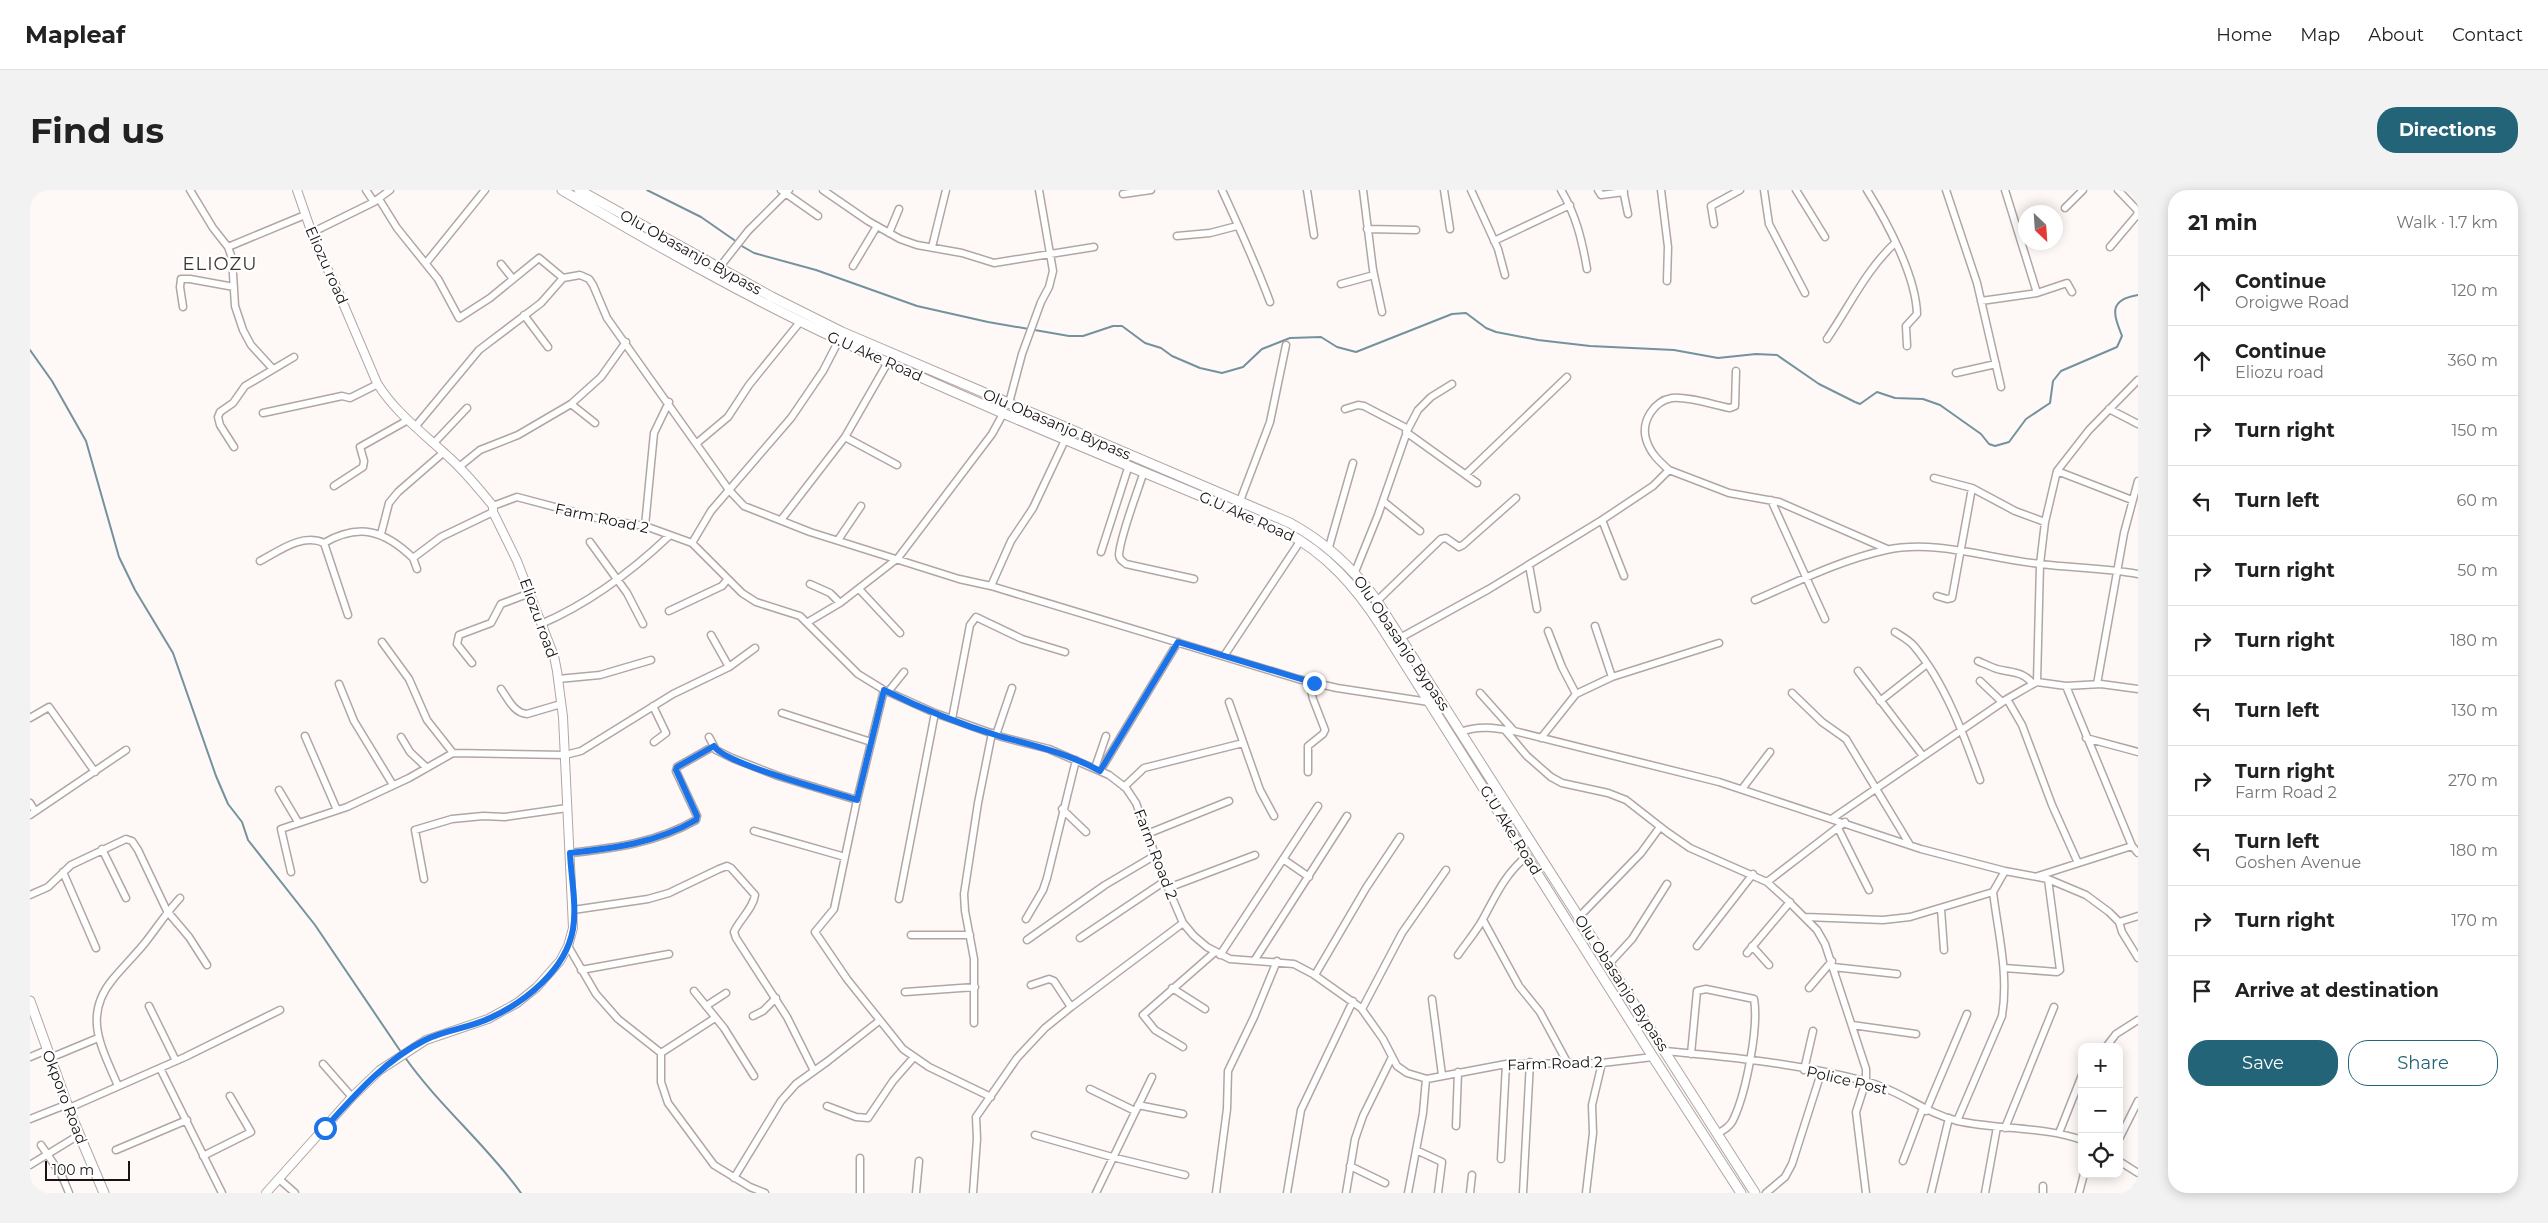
<!DOCTYPE html>
<html lang="en">
<head>
<meta charset="utf-8">
<style>
	:root { --surface:#fff; --page:#f2f2f2; --text:#222; --muted:#767676; --line:#e0e0e0; --accent:#246479 }
	body { margin:0; font-family:Montserrat,sans-serif; background:var(--page); color:var(--text) }
	.controls { position:absolute; right:15px; bottom:15px; display:grid; overflow:hidden; border-radius:10px; box-shadow:0 2px 12px #0003 }
	.controls button { width:45px; height:45px; display:grid; place-items:center; padding:0; border:0; border-bottom:1px solid var(--line); background:var(--surface); color:var(--text); font:25px sans-serif }
	.compass { position:absolute; left:1988px; top:15px; width:45px; height:45px; border-radius:50%; background:var(--surface); box-shadow:0 2px 12px #0003; rotate:155deg }
	.scale { position:absolute; left:15px; bottom:12px; width:85px; box-sizing:border-box; padding-left:5px; border:2px solid #181312; border-top:0; font-size:14px; line-height:18px; white-space:nowrap; color:#181312; -webkit-text-stroke:4px #fff; paint-order:stroke }
	.stop { position:absolute; width:15px; height:15px; margin:-11px; border:4px solid #1a73e8; border-radius:50%; background:#fff }
	.stop.end { background:#1a73e8; border-color:#fff; box-shadow:0 1px 5px #0008 }
	.list { margin:0; padding:0; list-style:none }
	h2 { display:flex; justify-content:space-between; align-items:center; height:65px; margin:0; padding:0 20px; font-size:21px }
	h2 small { font-size:16px; font-weight:400; color:var(--muted) }
	.list li { display:grid; grid-template-columns:32px 1fr auto; gap:15px; align-items:center; box-sizing:border-box; height:70px; padding:0 20px; border-top:1px solid var(--line) }
	.list b { display:block; font-size:19px; white-space:nowrap }
	.list p { margin:0; font-size:16px; white-space:nowrap; color:var(--muted) }
	.list em { font-size:16px; font-style:normal; color:var(--muted) }
	.actions { display:flex; gap:10px; padding:15px 20px }
	.actions a { flex:1; padding:11px 0; border:1px solid var(--accent); border-radius:20px; text-align:center; font-size:18px; color:var(--accent) }
	.actions .main { background:var(--accent); color:#fff }
	.icon { flex:none; width:28px; height:28px; fill:none; stroke:currentColor; stroke-width:2; stroke-linecap:round; stroke-linejoin:round }
	.map { position:relative; flex:none; width:2108px; height:1003px; overflow:hidden; border-radius:20px }
	header { display:flex; align-items:center; gap:30px; box-sizing:border-box; height:70px; padding:0 25px; background:var(--surface); border-bottom:1px solid var(--line) }
	header strong { font-size:24px }
	nav { display:flex; gap:28px; margin-inline-start:auto; font-size:18px }
	.intro { display:flex; align-items:center; justify-content:space-between; box-sizing:border-box; height:120px; padding:0 30px }
	h1 { margin:0; font-size:35px }
	.button { padding:12px 22px; border-radius:20px; background:var(--accent); color:#fff; font-size:18px; font-weight:700 }
	main { display:flex; gap:30px; padding:0 30px }
	aside { flex:1; background:var(--surface); border-radius:20px; box-shadow:0 2px 12px #0003 }
	.map>svg:first-child { display:block }
</style>
</head>
<body>
<header>
<strong>Mapleaf</strong>
<nav><a>Home</a><a>Map</a><a>About</a><a>Contact</a></nav>
</header>
<div class="intro"><h1>Find us</h1><a class="button">Directions</a></div>
<main>
<div class="map">
<svg width="2108" height="1003" viewBox="0 0 2108 1003">
	<rect width="100%" height="100%" fill="#fef9f7"/>
	<g fill="none" stroke-linecap="round" stroke-linejoin="round">
		<path stroke="#74929d" stroke-width="2" d="M 617,0 L 671,27 L 707,52
			M 710,55 L 724,63 L 786,80 L 887,116 L 958,132 L 1039,146 L 1053,146 L 1083,136 L 1092,136 L 1115,153 L 1131,158 L 1142,166 L 1170,178 L 1192,183 L 1213,177 L 1232,159 L 1260,148 L 1291,147 L 1307,157 L 1326,162 L 1422,124 L 1436,123 L 1456,138 L 1466,142 L 1508,150 L 1560,156 L 1644,160 L 1688,168 L 1726,164 L 1747,165 L 1789,194 L 1825,212 L 1830,214 L 1847,202 L 1865,208 L 1893,209 L 1910,215 L 1951,244 L 1959,254 L 1965,256 L 1979,252 L 1996,229 L 2020,213 L 2023,191 L 2031,181 L 2087,157 L 2092,146 C 2084,125 2077,110 2108,105
			M 0,160 L 22,191 L 56,251 L 89,367 L 105,400 L 143,463 L 186,586 L 198,614 L 212,632 L 218,650 L 285,735 L 371,862
			M 374,866 C 409,916 456,954 491,1003"/>
		<g stroke="#b2a6a3" stroke-width="9">
			<path id="minor" d="M 160,0 L 183,38 L 198,57 L 202,68 L 205,116 L 213,140 L 221,155 L 242,178
				M 336,0 L 344,12
				M 751,0 L 788,26
				M 793,0 L 838,31 L 870,49 L 887,55 L 932,63 L 964,73 L 1064,57
				M 1192,0 C 1209,37 1226,74 1240,112
				M 1277,0 L 1284,45
				M 1333,0 L 1343,80 L 1352,122
				M 1414,0 L 1420,39
				M 1441,0 L 1468,59 L 1475,85
				M 1531,0 C 1546,25 1552,50 1557,79
				M 1568,0 L 1571,5 L 1594,2
				M 1593,0 L 1598,24
				M 1631,0 L 1638,57 L 1637,91
				M 1734,0 L 1739,34 L 1775,103
				M 1766,0 L 1795,47
				M 1837,0 C 1857,32 1886,86 1887,124 L 1876,136 L 1877,156
				M 1916,0 L 1947,93 L 1971,197
				M 1975,0 L 2007,103
				M 1093,4 L 1121,0
				M 349,9 L 367,38 L 408,89 L 429,128 L 460,108 L 509,68 L 533,88
				M 2035,18 L 2053,0
				M 1684,34 L 1681,16 L 1710,0
				M 1337,39 L 1386,40
				M 281,43 L 344,12 L 360,0
				M 859,43 L 869,19
				M 1147,46 L 1180,43 L 1207,36
				M 1464,51 L 1540,15
				M 198,57 L 275,25
				M 902,57 L 916,0
				M 2080,57 L 2107,25 L 2108,21 L 2088,0
				M 396,73 L 455,0
				M 471,74 L 483,89
				M 823,76 L 847,36
				M 689,78 L 718,41 L 759,0
				M 1311,94 L 1344,85
				M 1951,111 L 2007,103 L 2037,93 L 2042,102
				M 153,117 L 150,97 L 151,89 L 160,89 L 204,97
				M 494,125 L 518,157
				M 1797,149 C 1819,117 1836,80 1865,53
				M 1926,183 L 1966,174
				M 979,213 L 992,164 L 1011,112 L 1019,97 L 1023,81 L 1009,0
				M 541,214 L 565,233
				M 1315,219 L 1328,215 L 1334,216 L 1378,239
				M 2079,219 L 2108,234
				M 233,223 L 312,206 L 320,208 L 348,194
				M 385,237 L 449,160 L 511,113 L 533,88 L 550,85 L 559,89 L 563,95 L 577,128 L 699,300 L 714,316 L 780,342 L 929,389 L 961,396 L 1268,489 L 1307,498 L 1399,512
				M 1376,242 L 1447,293
				M 815,247 L 867,275
				M 404,253 L 437,218
				M 667,253 L 698,227 L 719,195 L 770,132
				M 204,257 L 190,235 L 188,227 L 190,222 L 203,213 L 215,196 L 264,167
				M 429,277 L 450,260 L 488,245 L 541,214 L 571,187 L 596,152
				M 1639,280 L 1699,303 L 1749,312 L 1857,359
				M 1114,281 C 1108,301 1090,346 1089,365 C 1089,369 1092,371 1096,374 L 1164,389
				M 2027,281 L 2102,310
				M 1436,284 L 1537,187
				M 1904,288 L 1942,298 L 1985,321 L 2015,332
				M 304,296 L 333,277 L 334,271 L 330,257 L 378,230
				M 1741,310 L 1795,429
				M 1210,311 L 1240,232 L 1256,155
				M 1353,311 L 1390,341
				M 463,316 L 487,307 L 574,330 L 615,336 L 662,353 L 712,403 L 726,412 L 770,426 L 828,484 L 854,500 L 905,523 L 972,547 L 1019,559 L 1079,585 L 1096,598 L 1106,613 L 1135,691 L 1153,733 L 1164,746 L 1177,757 L 1200,769 L 1264,774 L 1283,784 L 1331,818 L 1353,849 L 1367,876 L 1377,883 L 1397,889 L 1476,874 L 1572,873 L 1623,867
				M 751,330 L 815,247 L 858,172
				M 1572,330 L 1623,296 L 1639,280 C 1629,271 1620,263 1616,249 C 1611,231 1624,211 1642,208 C 1657,206 1684,215 1700,218 L 1705,216 L 1706,181
				M 615,336 L 624,243 L 639,212
				M 351,344 L 359,313 L 368,302 L 414,262
				M 808,350 L 831,316
				M 560,352 L 597,403 L 613,434
				M 294,353 C 329,333 354,340 383,368 L 411,347 L 463,322
				M 662,353 L 681,321 L 761,228 L 793,181 L 809,150
				M 1299,357 L 1323,273
				M 1071,362 L 1099,275
				M 383,368 L 387,379
				M 230,371 C 249,361 272,343 294,353 L 318,425
				M 1499,375 L 1507,419
				M 1325,382 L 1348,325 L 1378,239 L 1388,220 L 1401,207 L 1422,194
				M 780,394 L 800,403 L 810,413
				M 961,396 L 981,351 L 1003,318 L 1036,248
				M 829,399 L 870,443
				M 1907,406 L 1917,409 L 1922,408 L 1942,298
				M 1725,410 C 1767,392 1810,370 1856,360 C 1906,349 1960,369 2010,374 C 2043,378 2075,378 2108,384
				M 1347,411 L 1411,349 L 1416,348 L 1429,357 L 1433,355 L 1486,308
				M 639,421 L 692,396 L 697,390
				M 778,432 L 810,413 L 868,368 L 962,244 L 974,222
				M 511,434 C 560,413 601,382 639,346
				M 1565,436 L 1582,487
				M 1518,441 L 1532,477 L 1546,504
				M 1865,442 C 1871,446 1879,450 1884,456 C 1915,493 1934,545 1950,590
				M 681,445 L 699,477
				M 1370,448 L 1459,399 L 1572,330 L 1594,386
				M 352,452 L 379,489 L 397,530 L 423,563
				M 1194,466 L 1271,350
				M 1948,471 C 1955,474 1961,477 1967,479 C 1982,483 1993,481 2003,494
				M 442,473 L 427,454 L 429,445 L 461,433 L 471,414 L 500,403
				M 1828,481 L 1893,566
				M 528,489 L 570,485 L 621,470
				M 1950,491 L 1972,512
				M 2007,492 L 2010,374 L 2015,332 L 2027,281 L 2059,240 L 2108,190
				M 309,494 L 324,531 L 363,595
				M 2067,494 L 2094,343 L 2108,291
				M 2036,496 L 2102,656 L 2108,663
				M 471,499 C 478,509 484,523 497,524 L 531,514
				M 854,500 L 827,610 L 804,719 L 785,742 L 817,789 L 873,859 L 899,877 L 961,907
				M 858,502 L 874,482
				M 1450,503 L 1484,541
				M 1762,503 L 1792,532 L 1816,549 L 1880,655
				M 1977,509 L 1992,535 L 2022,615 L 2048,673
				M 1850,511 L 1897,474
				M 1199,512 L 1230,600 L 1244,626
				M 623,516 L 636,543 L 624,552
				M 752,523 L 841,552
				M 0,528 L 19,517 L 65,582
				M 922,529 L 940,435 L 946,427 L 992,449 L 1035,462
				M 1475,540 L 1497,566 L 1521,587 L 1532,593 L 1578,603 L 1596,610 L 1637,642 L 1660,658 L 1737,692 L 1757,710 L 1787,740 L 1795,754 L 1836,879 L 1836,891 L 1826,922 L 1836,1003
				M 1431,542 C 1448,535 1466,538 1484,541 L 1689,592 L 1891,659 L 1975,681 L 2018,689 L 2056,705 L 2079,722 L 2089,732 L 2092,742 L 2108,768
				M 966,545 L 982,498
				M 275,546 L 307,620
				M 371,547 L 380,562 L 397,578
				M 679,547 L 686,560 L 702,568 L 748,586 L 827,610
				M 1511,548 L 1546,504 L 1582,487 L 1689,453
				M 2056,548 L 2108,562
				M 1065,578 L 1076,546
				M 1070,581 L 1148,452
				M 1278,582 L 1278,556 L 1293,544 L 1295,540 L 1283,509 L 1279,491
				M 1094,597 L 1114,578 L 1213,553
				M 1712,599 L 1740,562
				M 249,600 L 268,632
				M 0,613 L 5,621
				M 1032,619 L 1056,642
				M 0,625 L 96,560
				M 1803,628 L 1977,509 L 2003,494 L 2007,492 L 2036,496 L 2071,494 L 2108,499
				M 1808,638 L 1839,700
				M 724,641 L 815,667
				M 1117,644 L 1199,611
				M 72,659 L 96,708
				M 540,663 C 585,658 626,653 666,630 L 667,626 L 646,581 L 647,577 L 684,556
				M 1253,669 L 1279,687
				M 33,682 L 66,758
				M 261,682 L 251,639 L 317,617 L 379,588 L 423,563 L 535,565 L 551,561 L 643,504 L 699,477 L 725,458
				M 2008,686 L 2102,656
				M 394,689 L 385,640 L 422,629 L 453,626 L 475,627 L 537,618
				M 1737,692 L 1815,632
				M 1138,698 L 1225,665
				M 0,705 L 18,697 L 41,675 L 96,649 L 102,651 L 108,660 L 137,721 L 159,747 L 177,775
				M 869,709 L 905,523
				M 1911,719 L 1914,760
				M 543,720 L 618,709 L 639,703 L 689,679 L 697,676 L 701,678 L 725,705 C 723,719 709,730 704,742 L 706,748 L 757,827 L 784,881
				M 1549,727 L 1611,663 L 1630,637
				M 1775,727 L 1853,730 L 1880,727 L 1963,702 L 1975,681
				M 996,729 L 1013,700 L 1017,688 L 1046,570
				M 1453,730 L 1489,796 L 1510,822 L 1537,872
				M 2089,732 L 2108,726
				M 881,745 L 940,745
				M 1050,748 L 1135,691
				M 997,750 L 1075,695 L 1124,666
				M 538,756 L 566,804 L 588,829 L 631,863 L 631,892 L 638,913 L 684,975 L 720,997 L 735,1003
				M 1667,756 L 1723,684
				M 1722,756 L 1739,775
				M 1717,763 L 1760,712
				M 1190,765 L 1288,616
				M 1428,765 C 1436,753 1446,742 1453,729 C 1466,705 1475,684 1497,666
				M 1224,771 L 1317,626
				M 1579,774 L 1602,749 L 1637,694
				M 1803,777 L 1867,784
				M 1974,778 L 2027,782 L 2030,780 L 2018,689
				M 551,780 L 639,764
				M 1285,785 L 1336,698 L 1370,647
				M 1001,795 L 1019,789 L 1024,791 L 1041,817
				M 1142,798 L 1175,819
				M 1779,798 L 1802,771
				M 664,801 L 694,838 L 724,886
				M 875,802 L 945,797
				M 1402,809 L 1412,885
				M 119,816 L 146,871
				M 676,816 L 696,803
				M 1332,819 L 1372,743 L 1416,680
				M 723,826 L 733,821 L 746,808
				M 944,833 L 944,769 L 935,721 L 934,704 L 948,613 L 962,543
				M 1822,835 L 1886,844
				M 1153,857 L 1125,840 L 1113,825 L 1185,762
				M 2076,857 L 2086,844 L 2108,830
				M 1635,861 C 1701,867 1773,874 1838,892 C 1872,901 1894,923 1928,931 C 1968,940 2013,936 2052,950
				M 631,863 L 685,828
				M 1661,864 L 1667,801 L 1676,799 L 1724,809 C 1729,837 1716,902 1704,928 C 1701,936 1694,940 1687,944
				M 0,867 L 17,860
				M 20,868 L 68,848
				M 293,874 L 322,907
				M 130,878 L 192,1003
				M 1774,880 L 1783,841
				M 88,896 C 72,858 52,826 83,789 C 93,777 104,766 114,754 C 126,739 136,723 150,708
				M 1060,899 L 1105,921
				M 1108,915 L 1153,924
				M 797,916 L 826,927 L 838,928 L 863,891 L 884,867
				M 39,918 L 155,867 L 250,820
				M 1896,921 L 1937,824
				M 0,929 L 38,914
				M 1927,931 L 1972,826 C 1979,784 1968,743 1963,702
				M 1426,936 L 1428,882
				M 1975,938 L 2024,817
				M 2029,943 L 2052,885
				M 1005,945 L 1082,967 L 1155,985
				M 2089,949 L 2108,911
				M 11,955 L 32,986 L 39,1003
				M 86,960 L 157,930
				M 1386,960 L 1412,972 L 1408,1003
				M 173,966 L 221,942 L 200,906
				M 830,968 L 830,1003
				M 1471,969 L 1476,874
				M 1873,971 L 1893,918
				M 2089,971 L 2108,983
				M 0,975 L 49,945
				M 1320,976 L 1355,993
				M 704,988 L 751,911 L 766,894 L 798,871 L 849,831
				M 249,989 L 265,1003
				M 886,1003 L 889,971
				M 943,1003 L 947,949 L 946,927 L 987,868 L 1015,838 L 1041,817 L 1153,733
				M 1066,1003 L 1122,887
				M 1186,1003 L 1197,919 L 1198,881 L 1224,827 L 1247,771
				M 1257,1003 L 1271,920 L 1323,811
				M 1316,1003 L 1325,949 L 1333,926 L 1362,867
				M 1378,1003 L 1393,923 L 1396,889
				M 1440,1003 L 1442,985
				M 1493,1003 L 1500,872
				M 1556,1003 L 1563,943 L 1562,915 L 1572,873
				M 1736,1003 L 1755,987 L 1762,974 L 1791,883
				M 1901,1003 L 1919,928
				M 1955,1003 L 1967,937
				M 2013,1003 L 2013,996
				M 2049,1003 L 2054,984
				M 2106,1003 L 2108,997"/>
		</g>
		<g stroke="#b2a6a3" stroke-width="10">
			<path id="tertiary" d="M 236,1003 L 322,907 L 350,880 L 396,850 L 458,829 L 487,813 L 507,797 L 530,771 L 538,756 L 543,738 L 533,527 L 527,481 L 524,466 L 487,371 L 463,322 L 463,316 C 450,300 437,284 422,270 C 396,245 366,224 347,193 L 304,92 L 287,58 L 267,0"/>
		</g>
		<g stroke="#b2a6a3" stroke-width="11">
			<path id="secondary" d="M 532,0 C 622,53 713,105 807,149 C 954,218 1105,278 1254,341 C 1297,364 1325,396 1351,436 L 1623,867 L 1711,1003
				M 549,0 L 742,107 L 812,142 L 1260,333 C 1295,352 1321,376 1345,408 L 1725,1003
				M 0,811 L 41,925 L 74,1003"/>
		</g>
		<use href="#minor" stroke="#fff" stroke-width="6"/>
		<use href="#tertiary" stroke="#fff" stroke-width="8"/>
		<use href="#secondary" stroke="#fff" stroke-width="9"/>
	</g>
	<g fill="none" stroke-linecap="round" stroke-linejoin="round">
		<path stroke="#1a73e8" stroke-width="6" d="M 295,938 C 325,905 354,871 395,850 C 415,840 439,838 460,828 C 495,812 536,780 543,739 C 547,716 541,687 540,663 C 585,658 626,653 666,630 L 667,626 L 646,580 L 647,577 L 684,556 C 694,574 803,602 827,610 L 854,500 C 892,519 932,535 972,547 C 1006,556 1039,564 1070,581 L 1148,452 L 1284,493"/>
	</g>
	<g text-anchor="middle" dominant-baseline="central" stroke-width="4.5" stroke-linejoin="round" paint-order="stroke">
		<g font-size="15" fill="#181312" stroke="#fff">
			<text transform="translate(661 62) rotate(29)">Olu Obasanjo Bypass</text>
			<text transform="translate(297 75) rotate(66)">Eliozu road</text>
			<text transform="translate(845 166) rotate(24)">G.U Ake Road</text>
			<text transform="translate(1027 234) rotate(23)">Olu Obasanjo Bypass</text>
			<text transform="translate(1217 326) rotate(24)">G.U Ake Road</text>
			<text transform="translate(572 328) rotate(12)">Farm Road 2</text>
			<text transform="translate(509 428) rotate(70)">Eliozu road</text>
			<text transform="translate(1372 453) rotate(56)">Olu Obasanjo Bypass</text>
			<text transform="translate(1481 640) rotate(58)">G.U Ake Road</text>
			<text transform="translate(1126 664) rotate(69)">Farm Road 2</text>
			<text transform="translate(1592 793) rotate(57)">Olu Obasanjo Bypass</text>
			<text transform="translate(1525 873) rotate(-2)">Farm Road 2</text>
			<text transform="translate(1817 890) rotate(13)">Police Post</text>
			<text transform="translate(35 907) rotate(69)">Okporo Road</text>
		</g>
		<g font-size="18" letter-spacing="1" fill="#3c322f" stroke="#fff">
			<text x="190" y="74">ELIOZU</text>
		</g>
	</g>
</svg>
<div class="controls">
<button>+</button>
<button>−</button>
<button><svg class="icon" aria-label="locate" viewBox="0 0 24 24"><circle cx="12" cy="12" r="6"/><path d="M12 2v4M12 18v4M2 12h4M18 12h4"/></svg></button>
</div>
<svg class="compass" viewBox="-18 -18 36 36"><path d="M0-13l5 13h-10z" fill="#e53935"/><path d="M0 13l5-13h-10z" fill="#767676"/></svg>
<div class="scale">100 m</div>
<div class="stop" style="left:295px;top:938px"></div>
<div class="stop end" style="left:1284px;top:493px"></div>
</div>
<aside>
<h2>21 min<small>Walk · 1.7 km</small></h2>
<ul class="list">
<li><svg class="icon" aria-label="ahead" viewBox="0 0 24 24"><path d="M12 20V5M6 11l6-6 6 6"/></svg><div><b>Continue</b><p>Oroigwe Road</p></div><em>120 m</em></li>
<li><svg class="icon" aria-label="ahead" viewBox="0 0 24 24"><path d="M12 20V5M6 11l6-6 6 6"/></svg><div><b>Continue</b><p>Eliozu road</p></div><em>360 m</em></li>
<li><svg class="icon" aria-label="right" viewBox="0 0 24 24"><path d="M7 20v-9h11M14 6l5 5-5 5"/></svg><div><b>Turn right</b></div><em>150 m</em></li>
<li><svg class="icon" aria-label="left" viewBox="0 0 24 24"><path d="M17 20v-9H6M10 6l-5 5 5 5"/></svg><div><b>Turn left</b></div><em>60 m</em></li>
<li><svg class="icon" aria-label="right" viewBox="0 0 24 24"><path d="M7 20v-9h11M14 6l5 5-5 5"/></svg><div><b>Turn right</b></div><em>50 m</em></li>
<li><svg class="icon" aria-label="right" viewBox="0 0 24 24"><path d="M7 20v-9h11M14 6l5 5-5 5"/></svg><div><b>Turn right</b></div><em>180 m</em></li>
<li><svg class="icon" aria-label="left" viewBox="0 0 24 24"><path d="M17 20v-9H6M10 6l-5 5 5 5"/></svg><div><b>Turn left</b></div><em>130 m</em></li>
<li><svg class="icon" aria-label="right" viewBox="0 0 24 24"><path d="M7 20v-9h11M14 6l5 5-5 5"/></svg><div><b>Turn right</b><p>Farm Road 2</p></div><em>270 m</em></li>
<li><svg class="icon" aria-label="left" viewBox="0 0 24 24"><path d="M17 20v-9H6M10 6l-5 5 5 5"/></svg><div><b>Turn left</b><p>Goshen Avenue</p></div><em>180 m</em></li>
<li><svg class="icon" aria-label="right" viewBox="0 0 24 24"><path d="M7 20v-9h11M14 6l5 5-5 5"/></svg><div><b>Turn right</b></div><em>170 m</em></li>
<li><svg class="icon" aria-label="arrive" viewBox="0 0 24 24"><path d="M6 21V4h12l-3 4 3 4H6"/></svg><div><b>Arrive at destination</b></div></li>
</ul>
<div class="actions"><a class="main">Save</a><a>Share</a></div>
</aside>
</main>
</body>
</html>
